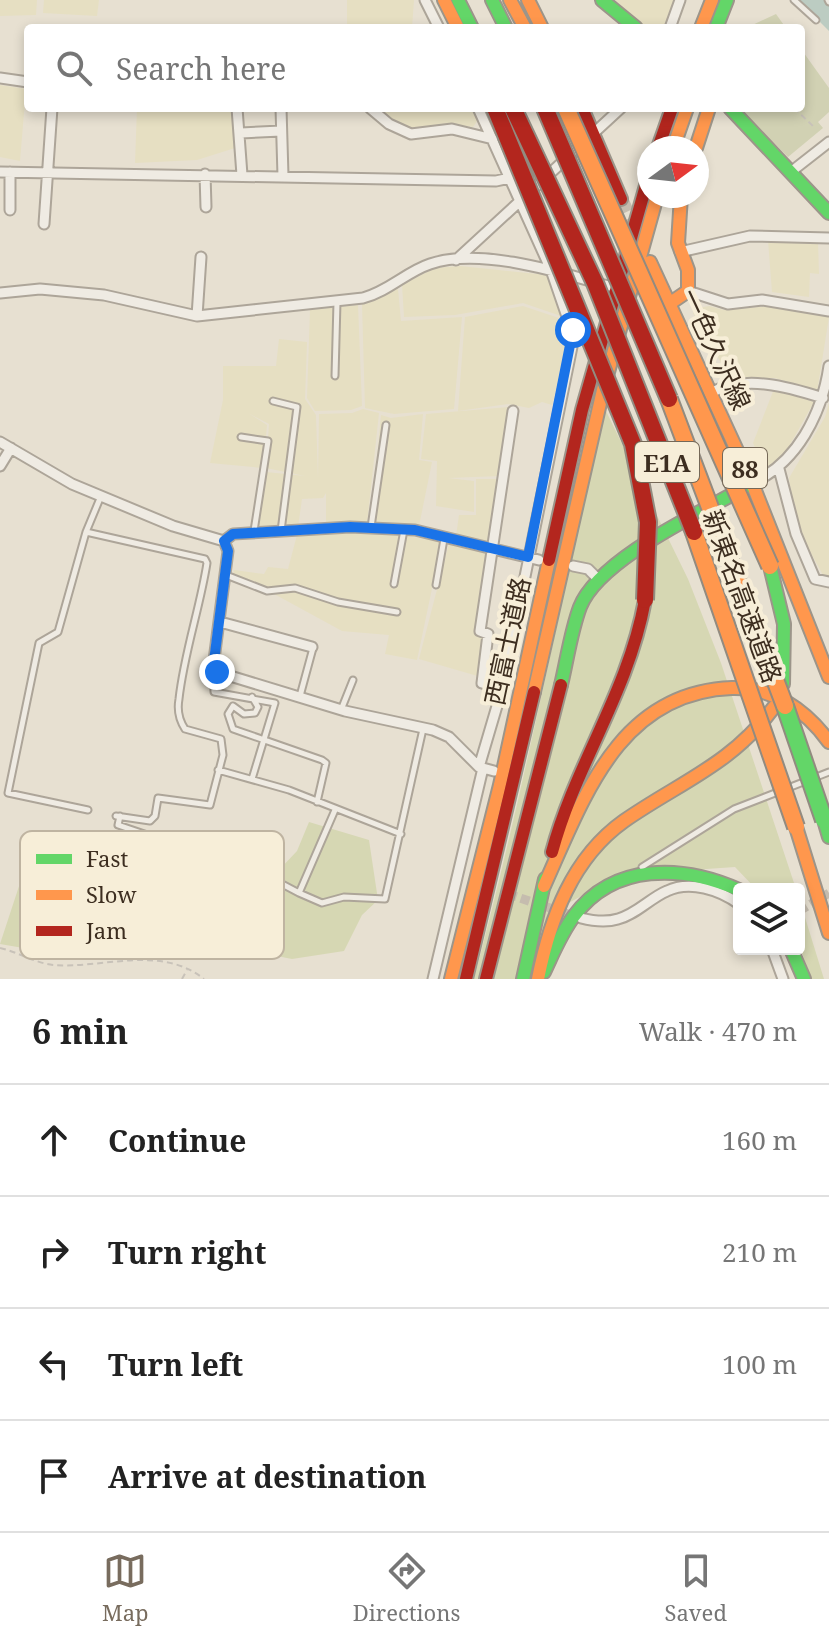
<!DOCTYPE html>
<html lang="en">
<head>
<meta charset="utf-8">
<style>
	:root { --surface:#fff; --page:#f6f6f6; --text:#222; --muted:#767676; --line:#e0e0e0; --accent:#786c5e }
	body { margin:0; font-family:"Noto Serif","Noto Sans JP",serif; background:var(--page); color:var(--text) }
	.controls { position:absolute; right:24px; bottom:24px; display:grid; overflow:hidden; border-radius:8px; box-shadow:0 4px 12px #0003 }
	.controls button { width:72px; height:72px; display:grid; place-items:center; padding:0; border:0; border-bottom:2px solid var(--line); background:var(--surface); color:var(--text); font:40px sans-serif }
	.compass { position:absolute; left:637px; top:136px; width:72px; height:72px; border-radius:50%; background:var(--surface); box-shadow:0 4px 12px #0003; rotate:75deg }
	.stop { position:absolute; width:24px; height:24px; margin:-18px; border:6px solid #1a73e8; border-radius:50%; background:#fff }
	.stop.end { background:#1a73e8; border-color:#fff; box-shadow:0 2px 8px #0008 }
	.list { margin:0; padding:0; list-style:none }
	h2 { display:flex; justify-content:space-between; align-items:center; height:104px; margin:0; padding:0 32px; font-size:34px }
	h2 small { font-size:26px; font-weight:400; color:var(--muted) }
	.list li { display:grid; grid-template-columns:52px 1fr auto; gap:24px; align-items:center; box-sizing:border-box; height:112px; padding:0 32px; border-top:2px solid var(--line) }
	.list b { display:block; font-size:30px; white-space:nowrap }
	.list em { font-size:26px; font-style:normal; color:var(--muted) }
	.icon { flex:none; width:44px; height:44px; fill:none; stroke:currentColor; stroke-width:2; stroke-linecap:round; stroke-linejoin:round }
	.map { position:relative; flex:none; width:829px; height:979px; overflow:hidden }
	.search { position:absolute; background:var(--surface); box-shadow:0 4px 12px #0003; left:24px; right:24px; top:24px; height:88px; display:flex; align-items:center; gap:20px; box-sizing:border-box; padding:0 28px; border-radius:8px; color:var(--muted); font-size:30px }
	.sheet { height:552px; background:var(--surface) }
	nav { display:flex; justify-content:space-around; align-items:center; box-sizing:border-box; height:112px; border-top:2px solid var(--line); background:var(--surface); font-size:22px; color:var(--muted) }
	nav a { display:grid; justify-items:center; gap:4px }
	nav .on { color:var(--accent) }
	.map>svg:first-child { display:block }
</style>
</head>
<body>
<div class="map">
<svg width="829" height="979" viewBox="0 0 829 979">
	<rect width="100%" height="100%" fill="#e7e0d1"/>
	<path fill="#e6dfc2" d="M 0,0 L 37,0 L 36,15 L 0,16 Z
		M 44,0 L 99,0 L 97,16 L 43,13 Z
		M 347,0 L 414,0 L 412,28 L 347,28 Z
		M 615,0 L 675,0 L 665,28 L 645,28 Z
		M 0,85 L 26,89 L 20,161 L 0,157 Z
		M 137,108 L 232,108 L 235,148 L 197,160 L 135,163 Z
		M 374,108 L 472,108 L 478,120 L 473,127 L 449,124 L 415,129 L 394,122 Z
		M 768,240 L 818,242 L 819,274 L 810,273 L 809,297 L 772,292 Z
		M 460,266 L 547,275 L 564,317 L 523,303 L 455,315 L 404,317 L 402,285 L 435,268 Z
		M 398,289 L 401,321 L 462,317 L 454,409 L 394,414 L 365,408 L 362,304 Z
		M 358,305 L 362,406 L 351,410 L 315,411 L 307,398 L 310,310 Z
		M 523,306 L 565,320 L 570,336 L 552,405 L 542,402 L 529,408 L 508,404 L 458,411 L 465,317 Z
		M 709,306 L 724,310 L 770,306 L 829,317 L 817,392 L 775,378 L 730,379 L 693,313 L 698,308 Z
		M 279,339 L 307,342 L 305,399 L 316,415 L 318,479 L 319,414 L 352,413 L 363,409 L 379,413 L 367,524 L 326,528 L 326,493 L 323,498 L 302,499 L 298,527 L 257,529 L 266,472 L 305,476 L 266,468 L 269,424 L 248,413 L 267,425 L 263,468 L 210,463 L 223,400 L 223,366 L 276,366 Z
		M 774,389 L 814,402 L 787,450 L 772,466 L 763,465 L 753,443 Z
		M 829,403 L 829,576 L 823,575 L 806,544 L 793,505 L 789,478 L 825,417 Z
		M 509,407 L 500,476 L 448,478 L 474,481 L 474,512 L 436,506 L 437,461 L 421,459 L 426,414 Z
		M 423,414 L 419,460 L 432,462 L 419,526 L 371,528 L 381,415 L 391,418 Z
		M 476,479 L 500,479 L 488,543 L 456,536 L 459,515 L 476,515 Z
		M 372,532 L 442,541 L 417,660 L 385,654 L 389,635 L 342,631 L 265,589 L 231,580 L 234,570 L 264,574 L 268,567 L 288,569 L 297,535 Z
		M 449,543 L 486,551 L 478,630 L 486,635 L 481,677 L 419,659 Z"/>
	<path fill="#d6d7b3" d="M 605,409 L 688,579 L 721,663 L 796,889 L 756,889 L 735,867 L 621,875 L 559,908 L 544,979 L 474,979 C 524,790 561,599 605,409 Z
		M 309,822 L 369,840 L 378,900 L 362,915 L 344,951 L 292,959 L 232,947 L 196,914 L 139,913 L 112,891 L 86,894 L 47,952 L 0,944 L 23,874 L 53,859 L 107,872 L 148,871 L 160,856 L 212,872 L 230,865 L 279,870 L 297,851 Z
		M 799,898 L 824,979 L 811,979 L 799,944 Z"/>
	<path fill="#d1d1b3" d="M 776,14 L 786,28 L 746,28 Z
		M 801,49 L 829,88 L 829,112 L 818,122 L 823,128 L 788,157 L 738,108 L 801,108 Z"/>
	<path fill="#bcccc2" d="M 798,0 L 824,0 L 829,6 L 829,31 Z"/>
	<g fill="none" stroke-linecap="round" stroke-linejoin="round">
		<path stroke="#c5bcae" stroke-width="9" stroke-dasharray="9 4.5" stroke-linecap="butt" d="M 508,894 L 577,917
			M 799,911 L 829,893"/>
		<path stroke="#c5bcae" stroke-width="14" stroke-dasharray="14 7" stroke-linecap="butt" d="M 621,199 L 636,231"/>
		<g stroke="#ada599" stroke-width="9">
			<path id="lane" d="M 794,0 L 816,20
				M 828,0 L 829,2
				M 335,376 L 337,302
				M 273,401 L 297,407 L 281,531
				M 241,437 L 268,441 L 254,531
				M 371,527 L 386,425
				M 86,532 L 205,559 L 207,563 C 200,608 184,653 179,699 C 177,710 179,720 185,729 L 221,739 L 223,755 L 210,805 L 158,798 L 155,816 L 150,821 L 116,816
				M 226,575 L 267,591 L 295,588 L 338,602 L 397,612
				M 394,584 L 404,530
				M 436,585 L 444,539
				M 213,670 L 214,692 L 275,703 L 252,779
				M 300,696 L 313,648
				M 252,697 L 258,707 L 255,713 L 244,714 L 233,706 L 228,714 L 233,729 L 322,760 L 326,763 L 317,802
				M 341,710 L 353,680
				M 218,770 L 289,790 L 401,834
				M 88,810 L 8,793 L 39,643 L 58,632 L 86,532 L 101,496
				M 335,810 L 299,893 L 322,903 L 344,897 L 385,899 L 423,729
				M 120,816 L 118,825 L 265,875 L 299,893
				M 642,867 L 734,809 L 829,772"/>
		</g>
		<g stroke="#ada599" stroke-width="13">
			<path id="street" d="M 425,0 L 439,28
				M 670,28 L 680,0
				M 0,78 L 28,82
				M 237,108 L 242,175
				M 281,108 L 283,176
				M 370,108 L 389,124 L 411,134 L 452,129 L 493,139
				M 478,108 L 551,270 L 574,337 L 502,689 L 479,767
				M 241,133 L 281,131
				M 792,171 L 829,142
				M 0,172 L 496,181 L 510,178
				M 205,174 L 206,207
				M 10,210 L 10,172
				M 44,224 L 52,108
				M 680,252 L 750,236 L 829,238
				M 456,260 L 621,108
				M 688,291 L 728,304 L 762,300 L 829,311
				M 0,293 L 40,289 L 104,295 L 197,316 L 363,298 C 389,291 406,272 430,264 C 480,247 559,272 608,286
				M 197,316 L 201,257
				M 711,393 C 744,374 789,387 823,398
				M 0,442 L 72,484 L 173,526 L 224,541 L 228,551 L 214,660 L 213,669 L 217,672 L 345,711 L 433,730 L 449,737 L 479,767 L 494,771
				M 0,466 L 11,448
				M 779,469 L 796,534 L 815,579 L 829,582
				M 752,483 C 797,463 822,414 829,366
				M 224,541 L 233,534 L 350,527 L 415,530 L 539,560
				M 573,566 L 588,569 L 599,580
				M 220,622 L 312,647
				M 502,689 L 482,683 L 488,634 L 480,631 L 513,411
				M 581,918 C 593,921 605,923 618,919 C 637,914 650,898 667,891 C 690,880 720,890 739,904
				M 772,949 L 783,979
				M 433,979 L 483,768"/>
		</g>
		<g stroke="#9c958a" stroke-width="16">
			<path id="fast" d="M 458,0 L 472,28
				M 492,0 L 506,28
				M 602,0 L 636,28
				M 716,28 L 727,0
				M 730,108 L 829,213
				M 770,566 L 784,624 L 783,684
				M 561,685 C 567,660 571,631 580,607 C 599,559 700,513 744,488
				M 824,820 L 829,837
				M 791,949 L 804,979
				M 544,972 C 553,953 561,933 574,916 C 614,862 683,865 739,890
				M 523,979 L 545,879"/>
		</g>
		<g stroke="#9c958a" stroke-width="16">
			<path id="slow" d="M 444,0 L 458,28
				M 510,0 L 525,28
				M 528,0 L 542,28
				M 701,28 L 712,0
				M 673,148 L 687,108
				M 696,148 L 709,108
				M 650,262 L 752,483 L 829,677
				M 669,304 L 688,291 L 688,270 L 678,243 L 681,196
				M 534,692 L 603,390 L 657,196
				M 796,827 L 829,933
				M 544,886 C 584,797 619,692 732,688 C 773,687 806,710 829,742
				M 451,979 L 500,785 L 549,560
				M 538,979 C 550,919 572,858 624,821 C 680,782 731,765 774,707"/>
		</g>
		<g stroke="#9c958a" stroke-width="16">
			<path id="jam" d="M 582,108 L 621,199
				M 658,148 L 672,108
				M 549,560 L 582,410 L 649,175
				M 552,852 C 576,763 628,693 645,600
				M 466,979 L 534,692
				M 486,979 L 561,685"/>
		</g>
		<path stroke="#c8c2b9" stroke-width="2" stroke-dasharray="6 4" stroke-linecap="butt" d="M 794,108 L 813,126
			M 0,948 C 18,952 35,963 53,965 C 103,969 160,944 204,979
			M 182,979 L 187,970"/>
		<use href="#lane" stroke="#efebe3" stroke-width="5"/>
		<use href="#street" stroke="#efebe3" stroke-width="9"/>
		<use href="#fast" stroke="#63d668" stroke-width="12"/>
		<use href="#slow" stroke="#ff974d" stroke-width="12"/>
		<use href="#jam" stroke="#b3261e" stroke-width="12"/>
		<g stroke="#928b80" stroke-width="20" stroke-linecap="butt">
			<path id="fast-bridge" d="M 785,706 L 824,820"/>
		</g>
		<g stroke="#928b80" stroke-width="20" stroke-linecap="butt">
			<path id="slow-bridge" d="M 566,108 L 770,566
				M 669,399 L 785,706
				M 694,532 L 796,827"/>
		</g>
		<g stroke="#928b80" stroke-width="20" stroke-linecap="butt">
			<path id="jam-bridge" d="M 495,108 L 633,444 L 648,522 L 645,600
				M 513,108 L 595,283 L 694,532
				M 545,108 L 669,399"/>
		</g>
		<use href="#fast-bridge" stroke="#63d668" stroke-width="16"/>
		<use href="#slow-bridge" stroke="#ff974d" stroke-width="16"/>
		<use href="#jam-bridge" stroke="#b3261e" stroke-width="16"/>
	</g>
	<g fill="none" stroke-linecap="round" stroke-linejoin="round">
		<path stroke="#1a73e8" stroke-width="10" d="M 217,672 L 213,669 L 228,551 L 224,541 L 233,534 L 350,527 L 415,530 L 528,557 L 573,330"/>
	</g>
	<g text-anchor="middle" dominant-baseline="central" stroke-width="8" stroke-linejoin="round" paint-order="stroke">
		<g fill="#f7eed8" stroke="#756857" stroke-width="2">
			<rect x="635" y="442" width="64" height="40" rx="6"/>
			<rect x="723" y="448" width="44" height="40" rx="6"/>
		</g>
		<g font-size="24" font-weight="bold" fill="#3d2e20">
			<text x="667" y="462">E1A</text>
			<text x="745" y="468">88</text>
		</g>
		<g font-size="26" fill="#3d2e20" stroke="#f7eed8">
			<text transform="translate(716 349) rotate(65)">一色久沢線</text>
			<text transform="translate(743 596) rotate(70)">新東名高速道路</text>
			<text transform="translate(507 641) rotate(-78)">西富士道路</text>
		</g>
	</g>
	<rect x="20" y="831" width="264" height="128" rx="12" fill="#f7eed8" stroke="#bfb4a1" stroke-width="2"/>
	<rect x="36" y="854" width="36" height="10" fill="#63d668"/>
	<rect x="36" y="890" width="36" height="10" fill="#ff974d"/>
	<rect x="36" y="926" width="36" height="10" fill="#b3261e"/>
	<g font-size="22" fill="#3d2e20">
		<text x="86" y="867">Fast</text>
		<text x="86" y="903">Slow</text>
		<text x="86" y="939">Jam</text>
	</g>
</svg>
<div class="controls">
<button><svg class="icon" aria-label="layers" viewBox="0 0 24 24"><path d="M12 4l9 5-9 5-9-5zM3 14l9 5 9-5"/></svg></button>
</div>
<svg class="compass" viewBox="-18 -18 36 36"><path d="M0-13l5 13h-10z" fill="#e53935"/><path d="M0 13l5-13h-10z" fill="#767676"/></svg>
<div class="stop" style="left:573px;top:330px"></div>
<div class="stop end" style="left:217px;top:672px"></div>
<div class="search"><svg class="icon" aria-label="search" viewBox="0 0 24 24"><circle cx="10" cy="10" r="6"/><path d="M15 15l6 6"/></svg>Search here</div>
</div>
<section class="sheet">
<h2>6 min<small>Walk · 470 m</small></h2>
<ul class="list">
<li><svg class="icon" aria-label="ahead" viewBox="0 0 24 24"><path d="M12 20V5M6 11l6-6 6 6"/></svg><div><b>Continue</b></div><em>160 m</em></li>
<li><svg class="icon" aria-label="right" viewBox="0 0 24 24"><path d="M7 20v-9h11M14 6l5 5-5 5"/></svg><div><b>Turn right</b></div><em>210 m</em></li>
<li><svg class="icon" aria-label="left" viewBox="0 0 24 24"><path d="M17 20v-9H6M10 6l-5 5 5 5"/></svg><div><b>Turn left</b></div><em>100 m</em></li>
<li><svg class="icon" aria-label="arrive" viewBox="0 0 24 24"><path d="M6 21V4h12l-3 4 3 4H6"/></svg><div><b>Arrive at destination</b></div></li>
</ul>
</section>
<nav>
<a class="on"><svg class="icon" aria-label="map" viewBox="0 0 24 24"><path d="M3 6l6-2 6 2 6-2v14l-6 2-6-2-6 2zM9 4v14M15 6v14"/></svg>Map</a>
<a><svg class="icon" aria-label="directions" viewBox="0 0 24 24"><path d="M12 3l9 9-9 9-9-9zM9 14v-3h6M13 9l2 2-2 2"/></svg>Directions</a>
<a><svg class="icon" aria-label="saved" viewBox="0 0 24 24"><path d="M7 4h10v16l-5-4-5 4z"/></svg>Saved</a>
</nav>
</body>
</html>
